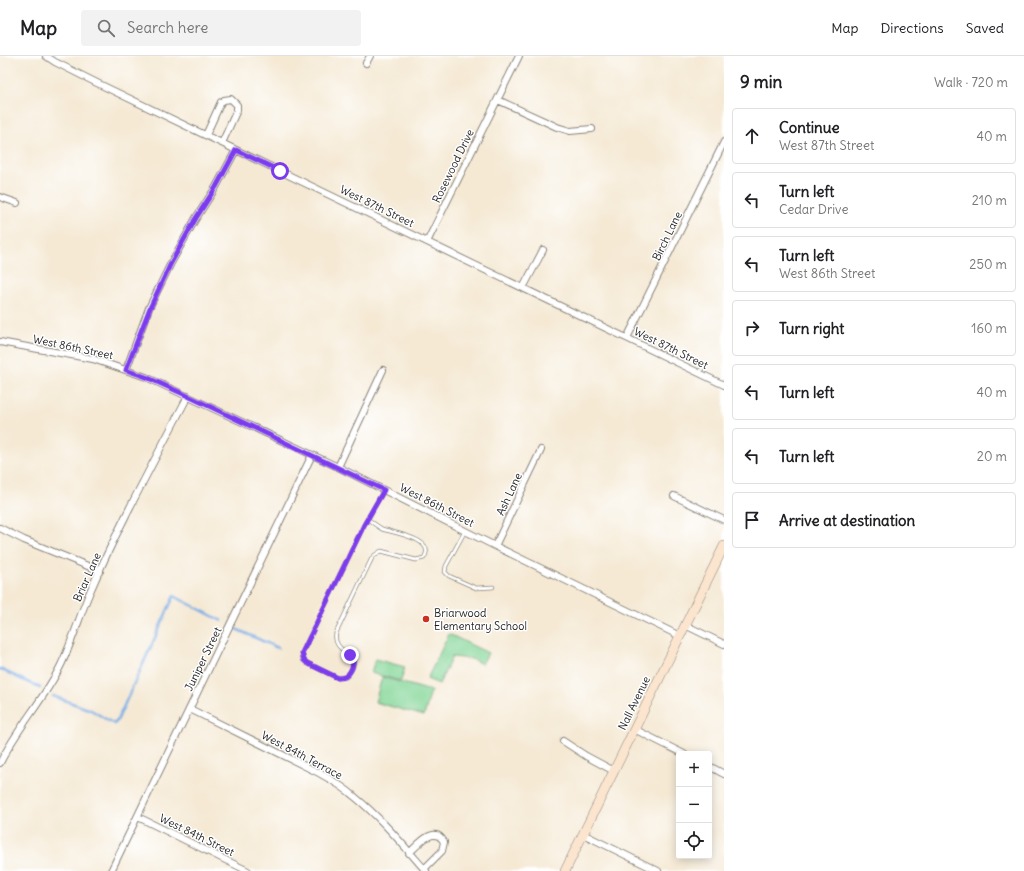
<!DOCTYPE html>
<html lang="en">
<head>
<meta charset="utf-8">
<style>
	:root { --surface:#fff; --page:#f2f2f2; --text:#202124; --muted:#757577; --line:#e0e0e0 }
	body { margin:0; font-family:Delius,sans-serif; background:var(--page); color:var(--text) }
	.controls { position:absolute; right:12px; bottom:12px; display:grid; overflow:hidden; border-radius:4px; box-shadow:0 2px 10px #0003 }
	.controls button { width:36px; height:36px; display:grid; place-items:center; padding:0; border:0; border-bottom:1px solid var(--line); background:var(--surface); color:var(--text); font:20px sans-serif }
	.stop { position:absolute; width:12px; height:12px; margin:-9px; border:3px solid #7c3aed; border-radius:50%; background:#fff }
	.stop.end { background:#7c3aed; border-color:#fff; box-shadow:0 1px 4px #0008 }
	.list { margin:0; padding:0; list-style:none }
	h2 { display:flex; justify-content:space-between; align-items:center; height:52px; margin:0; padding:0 16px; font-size:17px }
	h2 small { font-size:13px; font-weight:400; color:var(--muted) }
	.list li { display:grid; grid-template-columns:26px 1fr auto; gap:12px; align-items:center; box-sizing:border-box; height:56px; margin:0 8px 8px; padding:0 8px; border:1px solid var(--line); border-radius:4px }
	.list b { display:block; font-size:15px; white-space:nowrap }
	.list p { margin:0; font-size:13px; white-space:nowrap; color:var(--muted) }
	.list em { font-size:13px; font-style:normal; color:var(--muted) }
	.icon { flex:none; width:22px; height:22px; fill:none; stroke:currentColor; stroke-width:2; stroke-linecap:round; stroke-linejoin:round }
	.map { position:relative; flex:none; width:724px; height:815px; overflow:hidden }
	header { display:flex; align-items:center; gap:24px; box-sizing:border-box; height:56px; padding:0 20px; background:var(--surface); border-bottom:1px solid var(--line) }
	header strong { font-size:19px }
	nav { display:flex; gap:22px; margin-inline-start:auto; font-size:14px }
	.search { width:280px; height:36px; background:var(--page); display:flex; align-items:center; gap:10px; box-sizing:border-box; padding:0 14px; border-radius:4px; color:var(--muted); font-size:15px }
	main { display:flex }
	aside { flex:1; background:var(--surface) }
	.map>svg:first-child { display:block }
</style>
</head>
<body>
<header>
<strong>Map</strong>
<div class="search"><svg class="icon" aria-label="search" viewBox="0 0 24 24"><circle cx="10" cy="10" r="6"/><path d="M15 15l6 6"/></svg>Search here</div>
<nav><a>Map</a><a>Directions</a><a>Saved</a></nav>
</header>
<main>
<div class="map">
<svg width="724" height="815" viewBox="0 0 724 815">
	<rect width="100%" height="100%" fill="#fff"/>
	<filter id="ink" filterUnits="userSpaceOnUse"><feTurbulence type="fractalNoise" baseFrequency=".025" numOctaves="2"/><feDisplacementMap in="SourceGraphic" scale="8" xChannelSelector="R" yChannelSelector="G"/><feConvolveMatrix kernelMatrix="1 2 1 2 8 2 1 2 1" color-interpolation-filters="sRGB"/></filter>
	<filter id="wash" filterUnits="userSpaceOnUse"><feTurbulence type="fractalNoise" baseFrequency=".012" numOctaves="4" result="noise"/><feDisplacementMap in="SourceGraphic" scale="16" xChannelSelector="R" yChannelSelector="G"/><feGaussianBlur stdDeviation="0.9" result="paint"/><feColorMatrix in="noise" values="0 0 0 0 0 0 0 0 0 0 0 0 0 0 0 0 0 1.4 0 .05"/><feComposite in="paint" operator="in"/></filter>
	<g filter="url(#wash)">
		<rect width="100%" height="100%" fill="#f5e9d4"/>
		<path fill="#84d697" stroke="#50795a" d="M 449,578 L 488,597 L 482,608 L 472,603 L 452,601 L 439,628 L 427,623 Z
			M 375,603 L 405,611 L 401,625 L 371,617 Z
			M 382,621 L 431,635 L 424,660 L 375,646 Z"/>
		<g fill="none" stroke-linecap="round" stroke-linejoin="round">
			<path stroke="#79ade6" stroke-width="2.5" d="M 236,573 L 278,592
				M 0,613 L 40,632
				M 53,640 L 91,654 L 114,668 L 117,665 L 174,540 L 222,565"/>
		</g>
	</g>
	<g filter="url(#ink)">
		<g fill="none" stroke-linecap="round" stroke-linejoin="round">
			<g stroke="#888278" stroke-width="4.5">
				<path id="lane" d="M 700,317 L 704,308
					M 369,464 C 373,467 377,470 382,473 C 394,477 437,483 424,502 L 416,504 L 381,495 L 375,499 L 372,502 L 336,577 C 331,600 369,596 346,621 L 338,622 L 307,607 L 303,604 L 302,597 L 364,469 L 384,434
					M 465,475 L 446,510 L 445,516 L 449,520 L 476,532 L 493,531"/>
			</g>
			<g stroke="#888278" stroke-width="8">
				<path id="street" d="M 46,0 L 55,6 L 95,26 L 724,329
					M 366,7 L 370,0
					M 498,44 L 557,71 L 570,75 L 592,73
					M 206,79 L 221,46 L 224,44 L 231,43 L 237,49 L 237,54 L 222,87
					M 0,141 L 17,147
					M 427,186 L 519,0
					M 523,232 L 543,194
					M 627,282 L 724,86
					M 0,286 L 93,303 L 146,321 L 338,411 L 495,490 L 680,580
					M 126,314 L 149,252 L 171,207 L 196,162 L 216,131 L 236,94
					M 338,411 L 383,314
					M 674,440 L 724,464
					M 0,472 L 24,484 L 100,515
					M 495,490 L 541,394
					M 685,569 L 724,588
					M 190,653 L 319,717 C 332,724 344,731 355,741 C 381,762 404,790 426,815
					M 634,673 L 684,698
					M 563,685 L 586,700 L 614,715
					M 0,707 C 17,672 44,644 61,609 C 72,586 79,562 89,538 C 118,471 154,405 188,340
					M 709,710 L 724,718
					M 138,761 L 248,815
					M 583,778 L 658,815
					M 409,797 C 418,789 434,768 444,786 L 442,795 L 424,813
					M 111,815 L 312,399"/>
			</g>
			<g stroke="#888278" stroke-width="10">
				<path id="secondary" d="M 565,815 L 724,490"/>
			</g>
			<use href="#lane" stroke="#fff" stroke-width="3"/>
			<use href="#street" stroke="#fff" stroke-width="6"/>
			<use href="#secondary" stroke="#fce5cf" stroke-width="9"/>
		</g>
	</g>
	<g fill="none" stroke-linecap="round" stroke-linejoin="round" filter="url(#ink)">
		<path stroke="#7c3aed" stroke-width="5" d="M 280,115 L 236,94 L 216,131 L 196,162 L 171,207 L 150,252 L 126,314 L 146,321 L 188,340 L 384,434 L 364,469 L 302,597 L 304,604 L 307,607 L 338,622 C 349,623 354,611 353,602 L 350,599"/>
	</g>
	<circle fill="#c8321e" stroke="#fff" stroke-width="1.5" cx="426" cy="563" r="4"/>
	<g text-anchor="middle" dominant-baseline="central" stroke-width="3" stroke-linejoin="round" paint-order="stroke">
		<g font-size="11" fill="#1c1c1c" stroke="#fff">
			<text transform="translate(453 110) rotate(-64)">Rosewood Drive</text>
			<text transform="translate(377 150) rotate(26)">West 87th Street</text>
			<text transform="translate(667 180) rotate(-64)">Birch Lane</text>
			<text transform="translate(73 291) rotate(12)">West 86th Street</text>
			<text transform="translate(671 292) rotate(26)">West 87th Street</text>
			<text transform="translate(509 438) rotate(-65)">Ash Lane</text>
			<text transform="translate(437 449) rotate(27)">West 86th Street</text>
			<text transform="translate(87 521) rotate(-66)">Briar Lane</text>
			<text transform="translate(203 603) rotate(-64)">Juniper Street</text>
			<text transform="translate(634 647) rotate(-64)">Nall Avenue</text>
			<text transform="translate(302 699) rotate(28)">West 84th Terrace</text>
			<text transform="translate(197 779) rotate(26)">West 84th Street</text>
		</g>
		<g font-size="11" fill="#1c1c1c" stroke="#fff" text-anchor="start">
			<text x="434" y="557">Briarwood<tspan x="434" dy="13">Elementary School</tspan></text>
		</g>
	</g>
</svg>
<div class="controls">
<button>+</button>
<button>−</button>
<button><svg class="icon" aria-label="locate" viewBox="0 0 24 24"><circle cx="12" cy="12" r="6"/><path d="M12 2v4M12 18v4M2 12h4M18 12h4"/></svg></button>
</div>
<div class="stop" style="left:280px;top:115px"></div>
<div class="stop end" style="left:350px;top:599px"></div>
</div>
<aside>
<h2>9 min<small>Walk · 720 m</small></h2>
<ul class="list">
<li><svg class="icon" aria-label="ahead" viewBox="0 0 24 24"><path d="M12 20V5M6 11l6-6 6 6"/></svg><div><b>Continue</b><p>West 87th Street</p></div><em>40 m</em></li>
<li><svg class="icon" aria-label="left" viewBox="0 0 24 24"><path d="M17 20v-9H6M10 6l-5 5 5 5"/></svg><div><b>Turn left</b><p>Cedar Drive</p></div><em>210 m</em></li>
<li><svg class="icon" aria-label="left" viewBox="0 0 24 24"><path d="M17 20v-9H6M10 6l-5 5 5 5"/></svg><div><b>Turn left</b><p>West 86th Street</p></div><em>250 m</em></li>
<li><svg class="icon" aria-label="right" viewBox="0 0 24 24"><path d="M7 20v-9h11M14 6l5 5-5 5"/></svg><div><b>Turn right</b></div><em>160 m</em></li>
<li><svg class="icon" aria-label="left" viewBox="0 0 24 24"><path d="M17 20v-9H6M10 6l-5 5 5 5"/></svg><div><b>Turn left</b></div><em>40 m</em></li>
<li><svg class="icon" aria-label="left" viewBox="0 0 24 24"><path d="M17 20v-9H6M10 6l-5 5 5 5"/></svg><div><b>Turn left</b></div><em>20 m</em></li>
<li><svg class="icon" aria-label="arrive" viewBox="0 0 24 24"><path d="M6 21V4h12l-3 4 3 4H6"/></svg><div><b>Arrive at destination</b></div></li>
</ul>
</aside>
</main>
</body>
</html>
